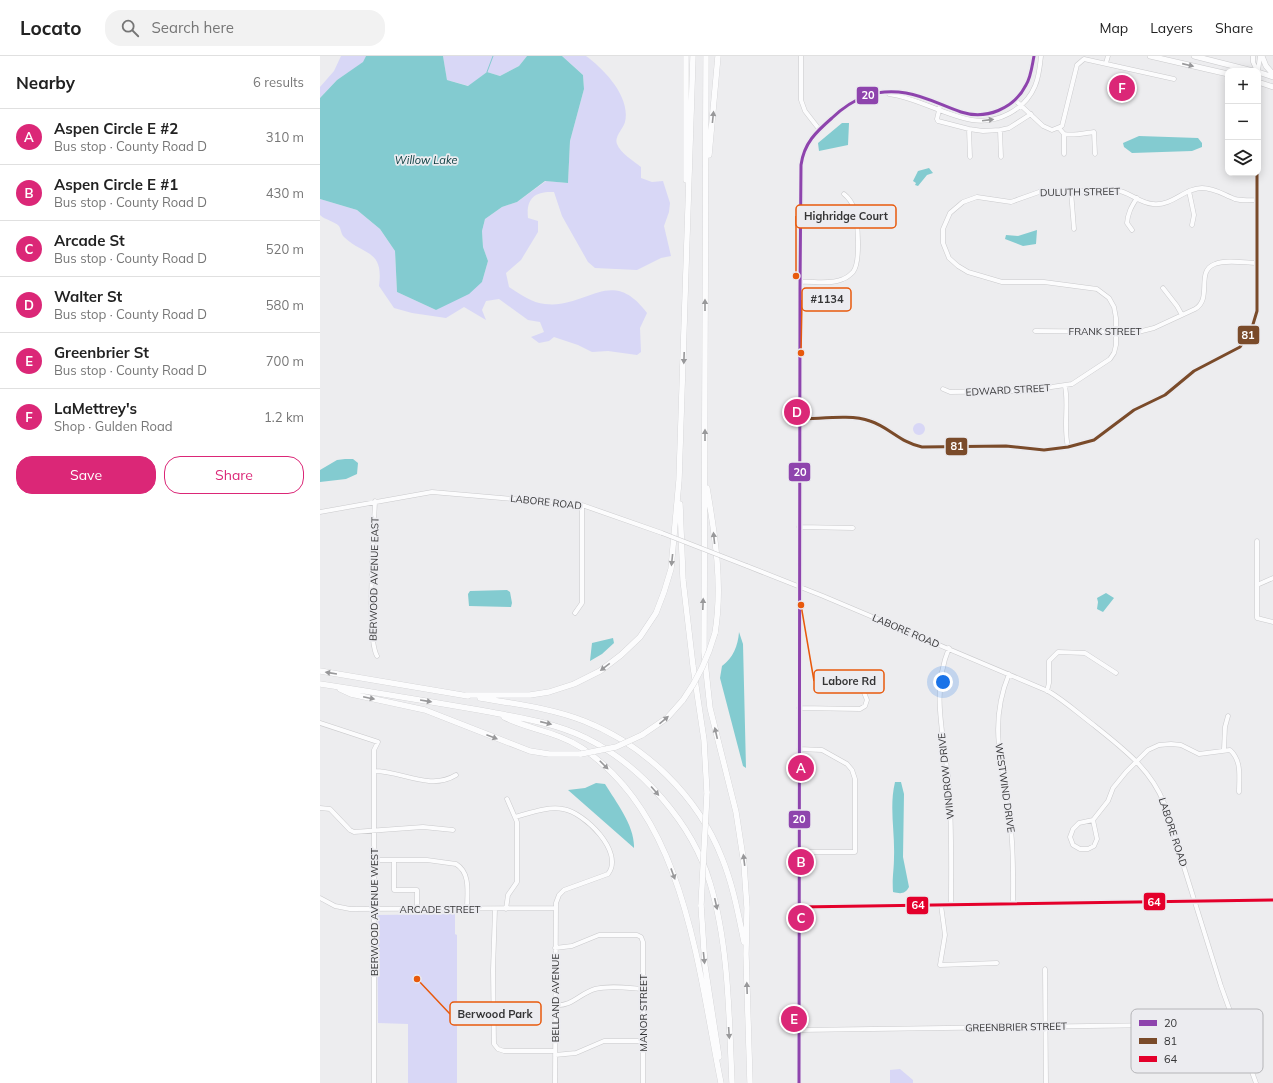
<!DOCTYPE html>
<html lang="en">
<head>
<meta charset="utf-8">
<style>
	:root { --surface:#fff; --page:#f2f2f2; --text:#222; --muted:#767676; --line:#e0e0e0; --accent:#db2777 }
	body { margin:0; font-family:Mulish,sans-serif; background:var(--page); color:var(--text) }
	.controls { position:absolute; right:12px; top:12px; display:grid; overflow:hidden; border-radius:8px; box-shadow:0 2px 10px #0003 }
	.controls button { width:36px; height:36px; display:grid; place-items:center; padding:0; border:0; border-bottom:1px solid var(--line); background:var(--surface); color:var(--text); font:20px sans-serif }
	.you { position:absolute; left:623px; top:626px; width:14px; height:14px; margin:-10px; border:3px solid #fff; border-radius:50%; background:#1a73e8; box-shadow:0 0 0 6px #1a73e833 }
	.badge { display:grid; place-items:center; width:26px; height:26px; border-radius:50%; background:var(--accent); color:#fff; font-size:13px; font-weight:700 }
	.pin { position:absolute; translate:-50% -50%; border:2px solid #fff; box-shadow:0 1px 4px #0006 }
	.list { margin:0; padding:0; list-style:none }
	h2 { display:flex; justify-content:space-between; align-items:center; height:52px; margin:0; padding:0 16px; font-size:17px }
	h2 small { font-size:13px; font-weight:400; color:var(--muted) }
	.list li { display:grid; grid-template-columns:26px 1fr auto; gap:12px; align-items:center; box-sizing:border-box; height:56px; padding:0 16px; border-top:1px solid var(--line) }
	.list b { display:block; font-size:15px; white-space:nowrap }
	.list p { margin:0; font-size:13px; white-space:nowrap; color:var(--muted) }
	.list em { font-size:13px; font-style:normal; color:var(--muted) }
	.actions { display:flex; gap:8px; padding:12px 16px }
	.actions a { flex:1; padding:9px 0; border:1px solid var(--accent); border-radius:16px; text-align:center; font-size:14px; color:var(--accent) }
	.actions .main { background:var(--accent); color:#fff }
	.icon { flex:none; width:22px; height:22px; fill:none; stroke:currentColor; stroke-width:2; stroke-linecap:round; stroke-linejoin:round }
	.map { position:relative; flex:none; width:953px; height:1027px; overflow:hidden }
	header { display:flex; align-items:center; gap:24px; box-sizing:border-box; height:56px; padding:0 20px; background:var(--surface); border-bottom:1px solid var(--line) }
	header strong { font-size:19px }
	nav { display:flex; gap:22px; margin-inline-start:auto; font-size:14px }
	.search { width:280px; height:36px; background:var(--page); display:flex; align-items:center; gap:10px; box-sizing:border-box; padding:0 14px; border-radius:16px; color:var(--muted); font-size:15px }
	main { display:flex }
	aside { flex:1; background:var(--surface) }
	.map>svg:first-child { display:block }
</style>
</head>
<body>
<header>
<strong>Locato</strong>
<div class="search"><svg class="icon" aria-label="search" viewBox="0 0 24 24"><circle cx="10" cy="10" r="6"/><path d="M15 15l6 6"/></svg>Search here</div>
<nav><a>Map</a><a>Layers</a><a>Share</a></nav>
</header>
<main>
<aside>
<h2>Nearby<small>6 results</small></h2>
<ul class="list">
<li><span class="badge">A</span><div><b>Aspen Circle E #2</b><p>Bus stop · County Road D</p></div><em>310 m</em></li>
<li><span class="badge">B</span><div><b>Aspen Circle E #1</b><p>Bus stop · County Road D</p></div><em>430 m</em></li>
<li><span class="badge">C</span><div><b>Arcade St</b><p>Bus stop · County Road D</p></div><em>520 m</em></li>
<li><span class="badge">D</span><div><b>Walter St</b><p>Bus stop · County Road D</p></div><em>580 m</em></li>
<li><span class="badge">E</span><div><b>Greenbrier St</b><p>Bus stop · County Road D</p></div><em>700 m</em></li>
<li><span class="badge">F</span><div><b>LaMettrey's</b><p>Shop · Gulden Road</p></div><em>1.2 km</em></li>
</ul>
<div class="actions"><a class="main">Save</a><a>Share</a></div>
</aside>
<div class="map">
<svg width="953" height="1027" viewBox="0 0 953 1027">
	<rect width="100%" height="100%" fill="#ededef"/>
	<path fill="#d8d7f6" d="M 21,0 L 46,0 L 44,6 L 17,24 L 0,42 L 0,31 L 14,15 Z
		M 123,0 L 207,0 L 199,10 L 180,20 L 167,16 L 149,30 L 127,24 Z
		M 242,0 L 266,0 C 284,13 311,41 305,66 C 303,73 294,81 297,88 C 300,97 314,105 321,111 L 321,122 L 332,126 L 343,125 L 350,147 L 349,156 L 344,170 L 351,200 L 341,202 L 317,214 L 275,212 L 268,206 L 242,160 L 234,136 C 214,135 206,143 208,162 L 218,165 L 218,176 L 201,204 L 186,217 L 189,231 C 200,238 212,247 225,248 C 268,253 291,209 327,257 L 320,272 L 321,296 L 317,299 L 288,295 L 272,296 L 258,289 L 234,281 L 229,285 L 219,287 L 211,281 L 224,276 L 220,266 L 208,264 L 179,243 L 166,245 L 162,254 L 166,264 L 144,251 L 126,262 L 92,257 L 74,252 L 59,230 C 64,193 44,200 24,181 C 21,178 21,173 19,170 C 14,165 5,164 0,159 L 0,143 L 37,154 L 60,173 L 75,195 L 77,236 L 116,254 L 162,226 L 168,205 L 163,191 L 162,175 L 165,163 L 182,151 L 197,146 L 226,125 L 248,127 L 250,85 L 264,33 L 263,19 Z
		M593 373a6 6 0 1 1 12 0a6 6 0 1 1-12 0Z
		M 135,858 L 135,878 L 137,879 L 137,1027 L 88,1027 L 88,968 L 58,967 L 57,859 Z
		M 580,1013 L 593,1024 L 593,1027 L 570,1027 L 570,1014 Z"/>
	<path fill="#83cbd0" d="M 46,0 L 123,0 L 127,24 L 148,30 L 167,16 L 180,20 L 199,10 L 207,0 L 242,0 L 263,19 L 264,33 L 250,85 L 248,127 L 225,125 L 197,146 L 182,151 L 165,163 L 162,175 L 163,191 L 168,205 L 162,226 L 149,238 L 116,254 L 77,236 L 75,195 L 60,173 L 37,154 L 0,143 L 0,42 L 17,24 L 43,6 Z
		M 522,67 L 529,67 L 528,89 L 499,95 L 498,87 Z
		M 819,80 L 878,82 L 882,87 L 882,91 L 872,95 L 812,97 L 804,91 L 803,87 Z
		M 609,112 L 613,117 L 607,119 L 598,130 L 595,129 L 596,127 L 593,125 L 598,115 Z
		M 717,174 L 716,188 L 703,190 L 685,183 L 686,179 L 698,180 Z
		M 25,403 L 33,403 L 38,407 L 37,418 L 26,423 L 0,426 L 0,414 L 17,404 Z
		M 187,534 L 190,536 L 192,547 L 191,551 L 149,550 L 148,538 L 150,535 Z
		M 786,537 L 794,542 L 783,556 L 777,553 L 778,546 L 777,542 Z
		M 419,576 L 423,588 L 426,712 L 423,710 L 400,622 L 402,610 C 413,602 418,590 419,576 Z
		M 293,582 L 294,587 L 282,598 L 270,605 L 272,587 Z
		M 575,726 L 581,726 L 584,738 L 583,801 L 589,831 C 585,838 581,838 573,836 C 572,822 574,814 574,801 C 575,776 569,751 575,726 Z
		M 276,727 L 285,728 C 296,746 315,770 314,792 L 248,734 L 265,732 Z"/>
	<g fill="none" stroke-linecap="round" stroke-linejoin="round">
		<path stroke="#83cbd0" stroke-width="1" d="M 167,16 L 173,0"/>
		<g stroke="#cacacc" stroke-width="5">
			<path id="minor" d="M 481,0 L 481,44 L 485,55 L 499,73
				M 933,0 L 933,6 L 937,15
				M 786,7 L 788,0
				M 938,15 L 940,0
				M 569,38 C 598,42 623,59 652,64 C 677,68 705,54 715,30 C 719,21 720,10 721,0
				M 695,44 L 723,70 L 732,74 L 742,70 L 757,9 L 764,3 L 854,23
				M 620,50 L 617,63 L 618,65 L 649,73 L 663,75 L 680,74 L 689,72 L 711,58
				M 739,72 L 744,78 C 753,80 765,77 774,76 L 775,98
				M 649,73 L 650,101
				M 680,74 L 681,101
				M 744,78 L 744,98
				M 751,135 L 754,173
				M 869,135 L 874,159 L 872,169
				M 812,174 L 807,167 C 808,157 811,151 817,142
				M 480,226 C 493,225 511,229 523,223 C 526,222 531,218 533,216 C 541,206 538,165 534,153 C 532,146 529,142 524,138
				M 843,232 L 857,250 L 862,259
				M 715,275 L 818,276 L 834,272 L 875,253 C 893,243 875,215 895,208 C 907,203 924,207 937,207
				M 745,330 C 749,350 743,370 748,391
				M 623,333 L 630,336 L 704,335 L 752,328 L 790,303 L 794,297 L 796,289 L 796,262 L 794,251 L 789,242 L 777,233 L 724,226 L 682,226 L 648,216 L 638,210 L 629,202 L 623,187 L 623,173 L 630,157 L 643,146 L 657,141 L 691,146 L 719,136 L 796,134 C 810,136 819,147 833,148 C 853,150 864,132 882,132 C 895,132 904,139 915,143 C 922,145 929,144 936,144
				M 480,363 C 500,363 531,358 550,365 C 569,371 581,387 602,391 L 686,390 L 724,394 L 748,391 L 774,384 L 814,354 L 845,339 L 874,315 L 920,291 L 931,275 L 937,255 L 937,117
				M 55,445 C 54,474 46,581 57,600
				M 0,456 L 112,436 L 262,449 L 342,477
				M 479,471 L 533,472
				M 937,485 L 937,562 L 953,566
				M 427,510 L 503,540 L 728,635 C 745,645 759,658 775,670 C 803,693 830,712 844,747 L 901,930 L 936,1027
				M 937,529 L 953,522
				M 255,557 L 262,547 L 262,449
				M 629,592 C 610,638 625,683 629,730 C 632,769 631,809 631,849
				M 689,618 C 667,671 684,712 690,765 C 694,793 693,820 693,848
				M 727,635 L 729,627 L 729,605 L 738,596 L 765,597 L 796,617
				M 479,652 L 540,653 L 545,650 L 547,644 L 543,634
				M 0,667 L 58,686 L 54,694 L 54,1027
				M 904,693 L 905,671 L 908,660
				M 54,715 C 82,715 110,735 136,719
				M 0,752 L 10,753 L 30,774 L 34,776 L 103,771 L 133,774
				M 195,761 C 210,757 228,750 243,753 C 264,756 305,796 288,818 L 244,834 L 239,839 L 236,847 L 235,1027
				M 773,764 L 777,783 L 774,790 L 768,793 L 760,793 L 753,789 L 750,781 L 753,773 L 759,767 L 773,764 L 788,745 L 793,732 L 806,716 L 828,694 L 839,689 L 851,688 L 861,689 L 879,698 L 910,694 C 922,705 919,720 919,736
				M 479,796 L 535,796 L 535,723 L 532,714 L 527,708 L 502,694 L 479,693
				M 54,804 L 107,804 L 136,808 C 151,817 147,837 147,853
				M 74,804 L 74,834 L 97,834 L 97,853
				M 0,842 L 15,850 L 30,853 L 235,852
				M 621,849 L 625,879 L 620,909 L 677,907
				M 479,851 L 953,844
				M 175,853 L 173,914 L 174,988 L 178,993 L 184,995 L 235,995
				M 186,853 L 188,839 L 197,826 L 197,766 L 187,743
				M 235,892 L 252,890 L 279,879 L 317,879 L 321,881 L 323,886 L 323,1027
				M 725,913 L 726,1027
				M 235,949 C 252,951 260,937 275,933 C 290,929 308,932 323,933
				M 479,974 L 914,968
				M 235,999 L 256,997 L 284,985 L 323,985
				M 479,1027 L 480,233 L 481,109 C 484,87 496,76 512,62 C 533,42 556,32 586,37 C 605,40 623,50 641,56 C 666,64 694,53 706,29 C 711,21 712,10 714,0"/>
		</g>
		<g stroke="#cacacc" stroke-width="6">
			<path id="major" d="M 830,0 L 908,18
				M 874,0 L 933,15
				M 942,0 L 946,10 L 953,18
				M 938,16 L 953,21
				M 938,26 L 953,31"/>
		</g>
		<g stroke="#cacacc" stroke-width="6">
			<path id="highway" d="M 366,0 L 366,124
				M 386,0 L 384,596 L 390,652 L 416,756 L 424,808 L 427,852 L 426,898 L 430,1027
				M 389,99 L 398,0
				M 387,432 C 395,479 403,529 395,577
				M 360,448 L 363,524 L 373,610 L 384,684 L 387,737
				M 0,615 L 148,640
				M 0,628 C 53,636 106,645 159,654 C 196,661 233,666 266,682 C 321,709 373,768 390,827 C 409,889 409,962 412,1027
				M 20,633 L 31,638 L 105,654 L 210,695 L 229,698 L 261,698
				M 146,639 L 210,639 L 229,636 L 254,628 L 280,615 L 301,599 L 320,581 L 336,557 L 344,536 L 351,513 L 359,424 L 373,0
				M 160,642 C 195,648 231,652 264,665 C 325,689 378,740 402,802 C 413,829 418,857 424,886
				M 184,661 C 210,674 236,675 262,692 C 366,761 378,915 401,1027
				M 322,679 L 347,662 L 363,644
				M 381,849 L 385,910 L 399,1001"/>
		</g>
		<use href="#minor" stroke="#fcfcfd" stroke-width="4"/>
		<use href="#major" stroke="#fcfcfd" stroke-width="5"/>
		<use href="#highway" stroke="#fcfcfd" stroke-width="5.5"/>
		<g stroke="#cacacc" stroke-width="5" stroke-linecap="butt">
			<path id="minor-bridge" d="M 342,477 L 427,510"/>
		</g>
		<g stroke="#cacacc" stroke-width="6" stroke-linecap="butt">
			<path id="highway-bridge" d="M 363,644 C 378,623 388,602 395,577
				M 261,698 L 296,691 L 322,679
				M 381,849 L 387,737"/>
		</g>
		<use href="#minor-bridge" stroke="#fcfcfd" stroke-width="4"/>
		<use href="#highway-bridge" stroke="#fcfcfd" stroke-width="5.5"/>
		<g stroke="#ececf0" stroke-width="6">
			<path id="bus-1" d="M 479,1027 L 480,233 L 481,109 C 484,87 496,76 512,62 C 533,42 556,32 586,37 C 605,40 623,50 641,56 C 666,64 694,53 706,29 C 711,21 712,10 714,0"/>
		</g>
		<g stroke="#ececf0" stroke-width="6">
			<path id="bus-2" d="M 480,363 C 500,363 531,358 550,365 C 569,371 581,387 602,391 L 686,390 L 724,394 L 748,391 L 774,384 L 814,354 L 845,339 L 874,315 L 920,291 L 931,275 L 937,255 L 937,117"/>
		</g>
		<g stroke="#ececf0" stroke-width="6">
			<path id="bus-3" d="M 479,851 L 953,844"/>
		</g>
		<use href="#bus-1" stroke="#8e44ad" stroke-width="3"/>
		<use href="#bus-2" stroke="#7a4b2a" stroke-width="3"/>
		<use href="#bus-3" stroke="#e4002b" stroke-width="3"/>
	</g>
	<defs><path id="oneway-solid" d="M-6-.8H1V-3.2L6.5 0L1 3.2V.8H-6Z"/></defs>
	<g fill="#98989a">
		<use href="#oneway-solid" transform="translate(868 9) rotate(13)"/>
		<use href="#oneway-solid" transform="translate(393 61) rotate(-84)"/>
		<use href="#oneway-solid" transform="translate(668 64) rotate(-7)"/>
		<use href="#oneway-solid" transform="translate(385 249) rotate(-90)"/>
		<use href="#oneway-solid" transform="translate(364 302) rotate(92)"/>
		<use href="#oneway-solid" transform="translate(385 379) rotate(-90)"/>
		<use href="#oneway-solid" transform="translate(394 482) rotate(-96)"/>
		<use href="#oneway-solid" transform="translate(352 504) rotate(96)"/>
		<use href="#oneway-solid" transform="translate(383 548) rotate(-88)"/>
		<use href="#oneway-solid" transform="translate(285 611) rotate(143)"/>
		<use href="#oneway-solid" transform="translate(11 617) rotate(-171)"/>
		<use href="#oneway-solid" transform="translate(49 642) rotate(12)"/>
		<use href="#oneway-solid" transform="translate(106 645) rotate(9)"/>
		<use href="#oneway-solid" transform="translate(344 664) rotate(-40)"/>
		<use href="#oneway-solid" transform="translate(226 667) rotate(13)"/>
		<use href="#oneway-solid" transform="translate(396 677) rotate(-103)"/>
		<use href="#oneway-solid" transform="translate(172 681) rotate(21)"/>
		<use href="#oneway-solid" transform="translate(284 709) rotate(45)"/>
		<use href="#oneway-solid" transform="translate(335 735) rotate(49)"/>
		<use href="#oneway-solid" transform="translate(424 804) rotate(-97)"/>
		<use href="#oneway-solid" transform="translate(353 818) rotate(70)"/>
		<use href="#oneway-solid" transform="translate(396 848) rotate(77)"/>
		<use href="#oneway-solid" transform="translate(384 902) rotate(84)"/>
		<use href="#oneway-solid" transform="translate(427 932) rotate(-92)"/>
		<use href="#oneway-solid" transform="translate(409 977) rotate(86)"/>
	</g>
	<g text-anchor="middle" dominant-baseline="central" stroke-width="3.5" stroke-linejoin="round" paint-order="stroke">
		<g font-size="10" fill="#353536" stroke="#ececf0">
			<text transform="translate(760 136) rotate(-1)">DULUTH STREET</text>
			<text x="785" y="275">FRANK STREET</text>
			<text transform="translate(688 334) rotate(-3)">EDWARD STREET</text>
			<text transform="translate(226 446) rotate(6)">LABORE ROAD</text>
			<text transform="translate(54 523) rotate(-89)">BERWOOD AVENUE EAST</text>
			<text transform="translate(586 575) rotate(23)">LABORE ROAD</text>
			<text transform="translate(626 720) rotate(-96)">WINDROW DRIVE</text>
			<text transform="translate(685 732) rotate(82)">WESTWIND DRIVE</text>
			<text transform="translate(853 776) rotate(72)">LABORE ROAD</text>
			<text x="120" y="853">ARCADE STREET</text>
			<text transform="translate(54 856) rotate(-90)">BERWOOD AVENUE WEST</text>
			<text transform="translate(235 942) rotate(-90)">BELLAND AVENUE</text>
			<text transform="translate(323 957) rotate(-90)">MANOR STREET</text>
			<text transform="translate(696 971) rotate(-1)">GREENBRIER STREET</text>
		</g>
		<g font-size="11" font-style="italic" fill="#07393c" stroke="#ececf0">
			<text x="106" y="104">Willow Lake</text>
		</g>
	</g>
	<rect x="811" y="953" width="132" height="64" rx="6" fill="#ececf0" stroke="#b5b5b8" stroke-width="1"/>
	<rect x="819" y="964" width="18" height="6" fill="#8e44ad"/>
	<rect x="819" y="982" width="18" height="6" fill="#7a4b2a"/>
	<rect x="819" y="1000" width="18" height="6" fill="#e4002b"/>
	<g font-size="11" fill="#353536">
		<text x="844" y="971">20</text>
		<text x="844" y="989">81</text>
		<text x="844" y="1007">64</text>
	</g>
	<path fill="none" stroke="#e8590c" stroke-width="1.5" d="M476 220L476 160M481 297L482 244M481 549L494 625M97 923L130 958"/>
	<g fill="#e8590c" stroke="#ececf0" stroke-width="1.5">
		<circle cx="476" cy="220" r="4"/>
		<circle cx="481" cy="297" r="4"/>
		<circle cx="481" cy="549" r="4"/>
		<circle cx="97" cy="923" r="4"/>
	</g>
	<g fill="#ececf0" stroke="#e8590c" stroke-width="1.5">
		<rect x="476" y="149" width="100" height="23" rx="4"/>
		<rect x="482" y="232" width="49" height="23" rx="4"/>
		<rect x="494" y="614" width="70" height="23" rx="4"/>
		<rect x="130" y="946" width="91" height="23" rx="4"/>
	</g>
	<g font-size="11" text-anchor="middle" font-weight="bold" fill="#353536">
		<text x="526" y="164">Highridge Court</text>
		<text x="507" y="247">#1134</text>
		<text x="529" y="629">Labore Rd</text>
		<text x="175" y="962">Berwood Park</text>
	</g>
	<g stroke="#ececf0" stroke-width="1.5">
		<rect x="536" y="30" width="23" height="19" rx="4" fill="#8e44ad"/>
		<rect x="917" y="269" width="23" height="20" rx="4" fill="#7a4b2a"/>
		<rect x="625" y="381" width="23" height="19" rx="4" fill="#7a4b2a"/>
		<rect x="468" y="406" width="23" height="20" rx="4" fill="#8e44ad"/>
		<rect x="468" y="754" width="23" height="19" rx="4" fill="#8e44ad"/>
		<rect x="823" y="836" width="23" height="19" rx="4" fill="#e4002b"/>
		<rect x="586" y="840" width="23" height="19" rx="4" fill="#e4002b"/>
	</g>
	<g font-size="11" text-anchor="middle" font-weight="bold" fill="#fff">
		<text x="548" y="43">20</text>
		<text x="928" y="283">81</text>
		<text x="637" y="394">81</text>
		<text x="480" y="420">20</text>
		<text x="479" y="767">20</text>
		<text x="834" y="850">64</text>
		<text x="598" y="853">64</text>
	</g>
</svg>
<div class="controls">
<button>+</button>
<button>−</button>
<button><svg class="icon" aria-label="layers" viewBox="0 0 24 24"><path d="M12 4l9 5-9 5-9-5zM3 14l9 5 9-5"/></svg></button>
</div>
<div class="you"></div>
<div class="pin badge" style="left:481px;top:712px">A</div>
<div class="pin badge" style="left:481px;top:806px">B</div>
<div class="pin badge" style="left:481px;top:862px">C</div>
<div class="pin badge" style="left:477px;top:356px">D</div>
<div class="pin badge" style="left:474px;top:963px">E</div>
<div class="pin badge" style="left:802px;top:32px">F</div>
</div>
</main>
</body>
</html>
